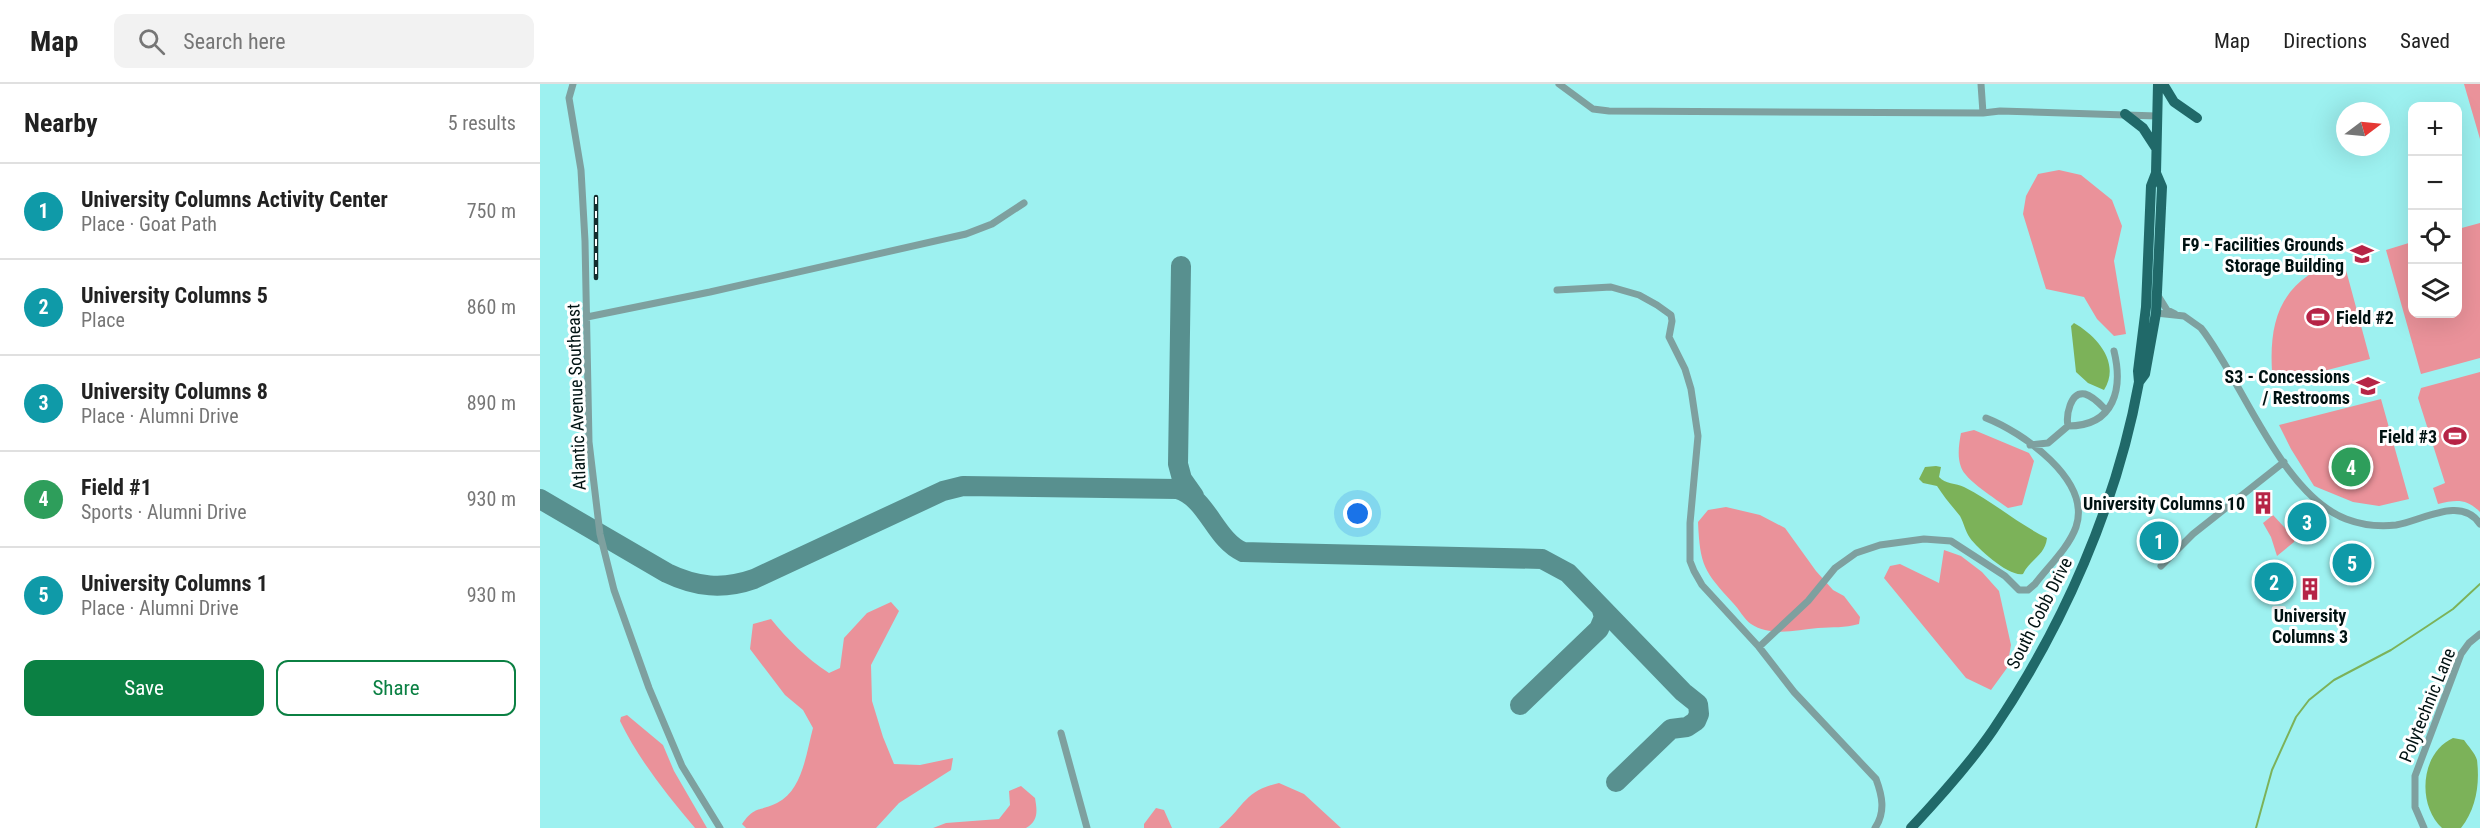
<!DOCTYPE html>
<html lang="en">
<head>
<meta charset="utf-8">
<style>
	:root { --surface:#fff; --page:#f2f2f2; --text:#222; --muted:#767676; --line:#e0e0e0; --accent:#0b8043 }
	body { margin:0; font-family:"Roboto Condensed",sans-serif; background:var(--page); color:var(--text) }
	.controls { position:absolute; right:18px; top:18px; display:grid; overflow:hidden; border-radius:12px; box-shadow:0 6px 24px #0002 }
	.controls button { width:54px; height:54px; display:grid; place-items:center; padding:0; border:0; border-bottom:2px solid var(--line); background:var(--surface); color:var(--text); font:30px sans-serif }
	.compass { position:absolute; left:1796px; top:18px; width:54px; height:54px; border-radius:50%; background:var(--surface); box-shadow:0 6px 24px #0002; rotate:74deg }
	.you { position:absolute; left:818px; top:430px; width:21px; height:21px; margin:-15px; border:4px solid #fff; border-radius:50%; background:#1a73e8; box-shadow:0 0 0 9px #1a73e833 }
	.badge { display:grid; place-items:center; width:39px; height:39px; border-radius:50%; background:var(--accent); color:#fff; font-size:20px; font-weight:700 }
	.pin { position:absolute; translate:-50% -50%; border:3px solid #fff; box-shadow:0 2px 6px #0006 }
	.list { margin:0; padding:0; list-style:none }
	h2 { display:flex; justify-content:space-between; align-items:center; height:78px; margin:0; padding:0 24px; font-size:26px }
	h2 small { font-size:20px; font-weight:400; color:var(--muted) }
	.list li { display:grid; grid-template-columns:39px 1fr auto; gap:18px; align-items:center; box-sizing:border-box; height:96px; padding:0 24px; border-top:2px solid var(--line) }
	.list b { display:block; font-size:22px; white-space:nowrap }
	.list p { margin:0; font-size:20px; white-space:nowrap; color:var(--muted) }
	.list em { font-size:20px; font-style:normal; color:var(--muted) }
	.actions { display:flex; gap:12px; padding:18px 24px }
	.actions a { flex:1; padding:14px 0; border:2px solid var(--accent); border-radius:12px; text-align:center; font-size:21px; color:var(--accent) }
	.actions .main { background:var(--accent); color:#fff }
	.icon { flex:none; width:33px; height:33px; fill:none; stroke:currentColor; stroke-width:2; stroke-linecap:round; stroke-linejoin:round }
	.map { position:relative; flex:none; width:1940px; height:744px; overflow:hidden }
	header { display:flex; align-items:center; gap:36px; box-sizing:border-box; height:84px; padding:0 30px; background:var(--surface); border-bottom:2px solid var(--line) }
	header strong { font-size:28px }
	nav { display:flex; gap:33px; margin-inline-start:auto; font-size:21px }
	.search { width:420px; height:54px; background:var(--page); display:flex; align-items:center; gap:15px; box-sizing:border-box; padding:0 21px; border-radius:12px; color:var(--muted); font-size:22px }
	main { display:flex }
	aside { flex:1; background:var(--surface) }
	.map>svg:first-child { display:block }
</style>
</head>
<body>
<header>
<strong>Map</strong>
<div class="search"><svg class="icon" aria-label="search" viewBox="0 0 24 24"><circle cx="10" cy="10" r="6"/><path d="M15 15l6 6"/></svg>Search here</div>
<nav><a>Map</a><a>Directions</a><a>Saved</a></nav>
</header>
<main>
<aside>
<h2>Nearby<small>5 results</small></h2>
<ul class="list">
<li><span class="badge" style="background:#0f9aa8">1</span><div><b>University Columns Activity Center</b><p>Place · Goat Path</p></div><em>750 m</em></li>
<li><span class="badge" style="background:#0f9aa8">2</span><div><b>University Columns 5</b><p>Place</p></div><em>860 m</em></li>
<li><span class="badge" style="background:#0f9aa8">3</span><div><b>University Columns 8</b><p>Place · Alumni Drive</p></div><em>890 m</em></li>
<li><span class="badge" style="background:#2e9e5b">4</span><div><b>Field #1</b><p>Sports · Alumni Drive</p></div><em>930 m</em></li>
<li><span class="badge" style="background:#0f9aa8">5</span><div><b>University Columns 1</b><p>Place · Alumni Drive</p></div><em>930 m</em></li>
</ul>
<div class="actions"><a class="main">Save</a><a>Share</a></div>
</aside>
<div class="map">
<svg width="1940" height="744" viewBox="0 0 1940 744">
	<rect width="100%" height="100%" fill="#9df1f0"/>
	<path fill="#ea929a" d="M 1924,0 L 1940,0 L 1940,55 Z
		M 1519,86 L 1541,91 L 1572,116 L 1582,142 L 1574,177 L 1586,250 L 1574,252 L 1557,235 L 1544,213 L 1506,205 L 1483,130 L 1486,112 L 1498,90 Z
		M 1940,139 L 1940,274 L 1881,290 L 1846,166 L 1872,158 L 1872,230 L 1918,230 L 1918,145 Z
		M 1803,175 L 1830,275 L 1733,300 C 1727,238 1738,196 1803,175 Z
		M 1940,288 L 1940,428 C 1926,414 1916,416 1898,420 L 1893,404 L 1905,399 L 1878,314 L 1881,304 Z
		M 1841,315 L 1869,415 L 1839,422 L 1813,418 L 1774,402 L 1751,365 L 1739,341 Z
		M 1434,346 L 1489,369 L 1494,377 L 1482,421 L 1468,424 C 1456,415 1425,396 1421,383 C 1417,372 1419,360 1421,349 Z
		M 1186,423 L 1220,431 L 1245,444 L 1276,487 L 1293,506 L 1304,512 L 1320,533 L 1319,540 C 1304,544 1293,543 1278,544 C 1256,546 1231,553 1211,540 C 1204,535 1199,525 1193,519 C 1164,487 1160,482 1158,438 L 1168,426 Z
		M 1733,431 L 1755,455 L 1754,458 L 1737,472 L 1731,453 L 1723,439 Z
		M 1404,466 L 1421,472 L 1442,488 L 1459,507 L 1471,561 L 1467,584 L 1451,606 L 1426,594 L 1344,494 L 1350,482 L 1360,480 L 1399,499 Z
		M 351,518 L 359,527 L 331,581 L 332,617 L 343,653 L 354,680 L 380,681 L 413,674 L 411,686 L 359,719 L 336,744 L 206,744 L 202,740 C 215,721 219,728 237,719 C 263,706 266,669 273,644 L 263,626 L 245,611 L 210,565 L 213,540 L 231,535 C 248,556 266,574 289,589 L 300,584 L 304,554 L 327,529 Z
		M 87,631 L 123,661 L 134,687 L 167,744 L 155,744 C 127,711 99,676 80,637 L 81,633 Z
		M 739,699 L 764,710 L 801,744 L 679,744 C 704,724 703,707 739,699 Z
		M 481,702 L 495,714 C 497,726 499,737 486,744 L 393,744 L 406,739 L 459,735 L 470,721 L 469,707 Z
		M 616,724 L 624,726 L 632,744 L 604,744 L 604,740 Z"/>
	<path fill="#7cb259" d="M 1534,239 C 1557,252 1581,279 1564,306 L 1548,299 L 1536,288 L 1531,242 Z
		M 1396,382 L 1401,383 L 1399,393 C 1405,400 1416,399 1424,403 C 1454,418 1478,440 1507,454 C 1505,472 1490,475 1483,490 C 1469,493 1438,465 1430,454 C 1425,447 1424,439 1420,432 C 1412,422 1404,413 1397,402 L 1383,399 L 1379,395 L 1385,383 Z
		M 1913,654 L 1924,656 C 1928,662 1935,669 1937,676 C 1940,701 1936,725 1921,744 L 1902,744 C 1877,721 1880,669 1913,654 Z"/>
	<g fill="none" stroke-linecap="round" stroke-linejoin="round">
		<path stroke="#7cb259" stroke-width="2" d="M 1716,744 L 1732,686 L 1756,633 L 1769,616 L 1794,596 L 1851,566 L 1886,543 L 1913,525 L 1940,500"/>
		<path stroke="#58908f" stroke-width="20" d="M 641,182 L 638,380 L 642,395 L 654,412
			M 0,415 L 127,489 C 156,503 183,506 214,495 L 403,407 L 423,402 L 637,405 C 668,414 674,455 703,468 L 1002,475 L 1028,489 L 1143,608 L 1158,620 L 1159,630 L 1156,637 L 1147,643 L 1131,645 L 1076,698
			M 980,621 L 1059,545 L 1064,533 L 1061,523"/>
		<path stroke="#7ea09f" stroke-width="7" d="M 33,0 L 29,14 L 41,86 L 45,157 L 49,358 L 60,450 L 74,506 L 109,604 L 142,682 L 180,744
			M 1019,0 L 1053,25 L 1069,27 L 1443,29 L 1460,27 L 1617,32
			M 1441,0 L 1443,29
			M 1017,206 L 1071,203 L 1099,211 L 1117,221 L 1131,231 L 1132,237 L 1129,253 L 1145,285 L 1151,305 L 1158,352 L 1150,439 L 1150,477 L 1154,487 L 1162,501 L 1219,563 L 1254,608 L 1336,695 C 1342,711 1346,728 1335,744
			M 1617,210 L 1627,226 L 1635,230
			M 1616,229 L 1644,232 L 1661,244 C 1702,296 1741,410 1806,435 C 1822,441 1839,443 1856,441 C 1882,437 1921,411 1940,440
			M 47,233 L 170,208 L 426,150 L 452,140 L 484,119
			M 1528,342 C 1575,342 1583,304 1574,267
			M 1490,361 L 1508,359 L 1528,342 C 1526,332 1530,307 1545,310 C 1553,312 1561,321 1566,326
			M 1621,482 L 1653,450 L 1744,378
			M 1219,563 L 1268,517 L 1295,484 L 1316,469 L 1340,461 L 1384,455 L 1411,457 L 1465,492 L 1479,506 L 1488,506 L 1495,500 C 1508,483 1529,463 1536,443 C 1552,396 1482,348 1446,334
			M 521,649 L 547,744
			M 1884,744 L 1875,723 L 1875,692 L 1921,570 L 1929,559 L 1940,550"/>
		<path stroke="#206969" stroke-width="10" d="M 1623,0 L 1634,18 L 1657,34
			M 1585,30 L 1603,44 L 1616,64
			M 1599,298 L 1605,290 L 1616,229 L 1622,103 L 1616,89
			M 1371,744 C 1400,713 1429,681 1453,646 C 1523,543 1577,420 1599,298 L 1598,287 L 1606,223 L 1611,102 L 1616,89 L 1618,0"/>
		<g stroke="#142e2e" stroke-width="4.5">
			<path id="rail" d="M 56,113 L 56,194"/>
		</g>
		<use href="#rail" stroke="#fff" stroke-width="2" stroke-dasharray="7" stroke-linecap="butt"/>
	</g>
	<defs>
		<g id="university-bare" transform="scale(1.8)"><path d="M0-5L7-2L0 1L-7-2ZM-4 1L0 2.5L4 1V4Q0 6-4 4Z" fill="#b62446" stroke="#fff" stroke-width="2.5" paint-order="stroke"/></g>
		<g id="stadium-bare" transform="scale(1.8)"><path d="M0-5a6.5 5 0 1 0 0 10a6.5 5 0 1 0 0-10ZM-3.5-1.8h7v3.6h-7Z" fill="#b62446" stroke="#fff" stroke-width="2.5" paint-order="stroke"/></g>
		<g id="building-bare" transform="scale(1.8)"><path d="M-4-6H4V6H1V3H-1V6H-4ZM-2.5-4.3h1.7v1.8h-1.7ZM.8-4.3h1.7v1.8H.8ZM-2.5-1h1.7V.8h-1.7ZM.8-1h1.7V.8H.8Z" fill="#b62446" stroke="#fff" stroke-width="2.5" paint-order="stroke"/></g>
	</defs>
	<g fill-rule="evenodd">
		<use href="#university-bare" x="1822" y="170"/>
		<use href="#stadium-bare" x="1778" y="233"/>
		<use href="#university-bare" x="1828" y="302"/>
		<use href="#stadium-bare" x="1915" y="352"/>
		<use href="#building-bare" x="1723" y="419"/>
		<use href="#building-bare" x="1770" y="505"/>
	</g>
	<g text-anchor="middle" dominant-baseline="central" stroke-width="6" stroke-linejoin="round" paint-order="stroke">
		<g font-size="18" font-weight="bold" fill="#001212" stroke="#fff" text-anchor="end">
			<text x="1804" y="160">F9 - Facilities Grounds<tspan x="1804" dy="21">Storage Building</tspan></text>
			<text x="1796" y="233" text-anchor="start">Field #2</text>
			<text x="1810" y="292">S3 - Concessions<tspan x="1810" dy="21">/ Restrooms</tspan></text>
			<text x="1897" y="352">Field #3</text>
			<text x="1705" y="419">University Columns 10</text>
			<text x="1770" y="531" text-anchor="middle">University<tspan x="1770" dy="21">Columns 3</tspan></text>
		</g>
		<g font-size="18" fill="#001212" stroke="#fff">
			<text transform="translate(36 313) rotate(-92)">Atlantic Avenue Southeast</text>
			<text transform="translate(1499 529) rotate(-63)">South Cobb Drive</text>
			<text transform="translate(1887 621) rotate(-68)">Polytechnic Lane</text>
		</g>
	</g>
</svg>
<div class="controls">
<button>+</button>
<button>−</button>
<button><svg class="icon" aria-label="locate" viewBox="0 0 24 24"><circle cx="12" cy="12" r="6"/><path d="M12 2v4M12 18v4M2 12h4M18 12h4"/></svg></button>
<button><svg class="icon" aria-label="layers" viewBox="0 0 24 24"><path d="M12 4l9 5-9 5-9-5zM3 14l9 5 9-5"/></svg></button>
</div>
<svg class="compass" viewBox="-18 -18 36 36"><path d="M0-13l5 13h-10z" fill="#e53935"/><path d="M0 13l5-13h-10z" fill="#767676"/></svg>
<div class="you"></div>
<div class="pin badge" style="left:1619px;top:457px;background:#0f9aa8">1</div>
<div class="pin badge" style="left:1734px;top:498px;background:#0f9aa8">2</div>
<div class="pin badge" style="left:1767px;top:438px;background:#0f9aa8">3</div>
<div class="pin badge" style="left:1811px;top:383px;background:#2e9e5b">4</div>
<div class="pin badge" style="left:1812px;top:479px;background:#0f9aa8">5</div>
</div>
</main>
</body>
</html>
